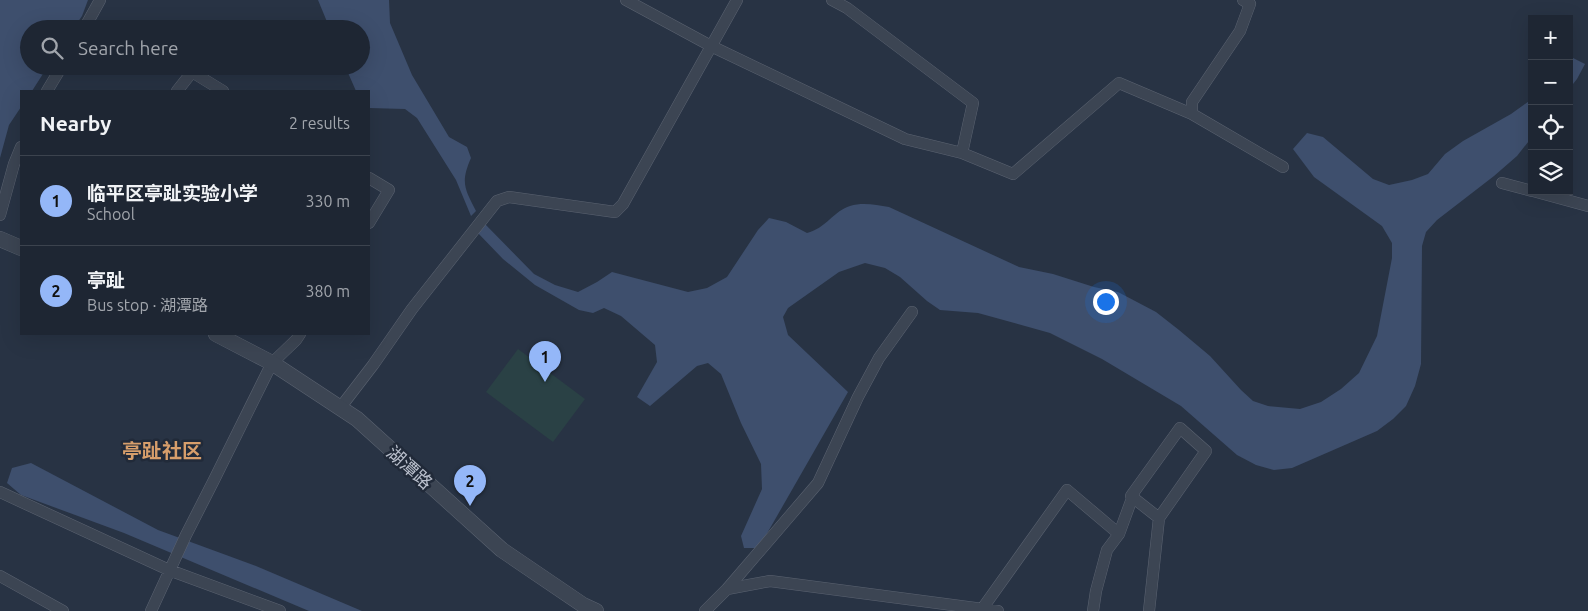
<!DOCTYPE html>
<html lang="en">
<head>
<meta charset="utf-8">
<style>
	:root { --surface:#1e2633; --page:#2b323f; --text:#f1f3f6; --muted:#a1a5ac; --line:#3c434e; --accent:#94b7f8 }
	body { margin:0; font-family:Ubuntu,"Noto Sans SC",sans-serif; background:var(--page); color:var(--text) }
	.controls { position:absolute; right:15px; top:15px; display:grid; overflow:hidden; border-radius:0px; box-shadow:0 5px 20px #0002 }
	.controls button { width:45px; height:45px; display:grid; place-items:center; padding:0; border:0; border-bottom:1px solid var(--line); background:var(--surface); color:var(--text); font:25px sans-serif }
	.you { position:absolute; left:1105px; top:301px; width:18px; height:18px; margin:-12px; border:4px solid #fff; border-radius:50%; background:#1a73e8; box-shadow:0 0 0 8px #1a73e833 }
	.badge { display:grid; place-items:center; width:32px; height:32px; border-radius:50%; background:var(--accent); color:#111; font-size:16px; font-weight:700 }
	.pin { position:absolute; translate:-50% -41px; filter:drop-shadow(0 1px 2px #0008) }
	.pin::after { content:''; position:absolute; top:26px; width:18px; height:15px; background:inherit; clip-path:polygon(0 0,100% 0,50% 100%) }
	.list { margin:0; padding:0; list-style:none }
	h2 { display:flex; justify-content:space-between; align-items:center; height:65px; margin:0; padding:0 20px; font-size:21px }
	h2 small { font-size:16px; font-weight:400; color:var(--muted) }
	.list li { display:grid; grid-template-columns:32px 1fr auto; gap:15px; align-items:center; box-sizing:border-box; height:90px; padding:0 20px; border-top:1px solid var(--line) }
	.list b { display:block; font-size:19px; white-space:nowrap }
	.list p { margin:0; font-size:16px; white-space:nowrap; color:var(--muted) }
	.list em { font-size:16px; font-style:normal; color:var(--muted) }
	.icon { flex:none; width:28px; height:28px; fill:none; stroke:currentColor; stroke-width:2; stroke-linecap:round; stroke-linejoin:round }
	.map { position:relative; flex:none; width:1588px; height:611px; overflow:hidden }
	.search { position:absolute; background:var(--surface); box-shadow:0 5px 20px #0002; left:20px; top:20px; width:350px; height:55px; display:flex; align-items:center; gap:12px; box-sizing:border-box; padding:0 18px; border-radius:28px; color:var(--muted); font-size:19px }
	.panel { position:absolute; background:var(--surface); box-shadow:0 5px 20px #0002; left:20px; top:90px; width:350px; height:245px; border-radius:0px }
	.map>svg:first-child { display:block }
</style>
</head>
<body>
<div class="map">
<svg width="1588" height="611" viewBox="0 0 1588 611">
	<rect width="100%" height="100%" fill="#283344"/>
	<path fill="#2a4145" d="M 518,349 L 585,399 L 553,442 L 486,392 Z"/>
	<path fill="#3e4f6d" d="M 0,0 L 88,0 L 82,16 L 73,29 L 29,29 L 29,66 L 48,66 L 32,91 L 21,91 L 21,107 L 9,125 L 0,158 Z
		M 318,0 L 389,0 L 390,23 L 412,75 L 449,137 L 467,147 L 471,158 C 460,183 465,189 476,211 L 471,216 L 456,180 L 417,118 L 405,109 L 369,108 L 369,91 L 356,91 L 345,66 L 361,66 L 361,29 L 330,29 Z
		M 1569,56 L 1585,64 L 1577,79 L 1569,89 Z
		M 1532,99 L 1532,137 L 1517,156 L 1494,176 L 1437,220 L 1426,232 L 1422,246 L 1421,364 L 1415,386 L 1406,406 L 1393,419 L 1377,431 L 1292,468 L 1274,470 L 1256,465 L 1237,455 L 1181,406 L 1102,359 L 1050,333 L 978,313 L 940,310 L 927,301 L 900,277 L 885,268 L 865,263 L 839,272 L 788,308 L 783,317 L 788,335 L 848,392 L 765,537 L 756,548 L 744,548 L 741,536 L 762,489 L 761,464 L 741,423 L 721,374 L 708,363 L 697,366 L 650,406 L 637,397 L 657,362 L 655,345 L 621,316 L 604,308 L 593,313 L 579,310 L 535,285 L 503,259 L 476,231 L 483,222 L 534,274 L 555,285 L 578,292 L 597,282 L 612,272 L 688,292 L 707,288 L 727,277 L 758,230 L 769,218 L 786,222 L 807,233 C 825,229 835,210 850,206 C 863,202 876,205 889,207 L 1019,267 L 1053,274 L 1094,287 L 1118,292 L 1156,312 L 1179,330 L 1210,356 L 1241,390 L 1253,401 L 1268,406 L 1300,409 L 1321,402 L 1341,389 L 1359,373 L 1377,336 L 1392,258 L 1392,243 L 1382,226 L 1314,177 L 1293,149 L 1307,133 L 1323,137 L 1373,179 L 1389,185 L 1412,180 L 1428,174 L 1445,154 L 1463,141 L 1511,114 Z
		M 31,463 L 158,530 L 256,566 L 362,611 L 309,611 L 124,533 L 21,495 L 7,483 L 12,468 Z"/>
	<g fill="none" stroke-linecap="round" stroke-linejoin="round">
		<g stroke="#5b6371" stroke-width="12">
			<path id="minor" d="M 626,0 L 711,46 L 905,139 L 962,153
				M 832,0 L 847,8 L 973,103 L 962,153 L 1013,174 L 1119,83 L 1192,114
				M 1243,0 L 1250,4 L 1240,31 L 1192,102 L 1192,114 L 1283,167
				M 84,29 L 100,0
				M 47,91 L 62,66
				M 177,91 L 192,72 L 223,91
				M 369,178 L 389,190 L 369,223
				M 1502,183 L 1532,191
				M 1533,191 L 1588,206
				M 0,215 L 14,164 L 21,147
				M 340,408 L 373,365 L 412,309 L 497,201 L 509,197 L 615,212 L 623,204 L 737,0
				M 0,492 L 169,570 L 280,611
				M 0,576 L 63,611
				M 727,589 L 818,483 L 858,397 L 879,358 L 912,312
				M 982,609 L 1067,490 L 1119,534 L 1134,493
				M 151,611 L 186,535 L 214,480 L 272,363 L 296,340 L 300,334
				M 705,611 L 727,589 L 770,581 L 998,611
				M 1093,611 L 1096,591 L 1107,550 L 1119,534
				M 1149,611 L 1159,518 L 1206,451 L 1180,428 L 1131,496 L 1159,518"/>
		</g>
		<g stroke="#5b6371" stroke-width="16">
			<path id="tertiary" d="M 0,239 L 21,248
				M 216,334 L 272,363 L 357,419 L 502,550 L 583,605 L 596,611"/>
		</g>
		<use href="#minor" stroke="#3c4553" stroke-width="11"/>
		<use href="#tertiary" stroke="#3c4553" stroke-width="15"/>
	</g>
	<g text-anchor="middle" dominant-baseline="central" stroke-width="5" stroke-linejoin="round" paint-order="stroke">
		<g font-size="18" fill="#bac0cd" stroke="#212a39">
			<text transform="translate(410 467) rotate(42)">湖潭路</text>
		</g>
		<g font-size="20" font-weight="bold" fill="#d79e6b" stroke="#212a39">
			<text x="162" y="450">亭趾社区</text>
		</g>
	</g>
</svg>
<div class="controls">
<button>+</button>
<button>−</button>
<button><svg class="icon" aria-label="locate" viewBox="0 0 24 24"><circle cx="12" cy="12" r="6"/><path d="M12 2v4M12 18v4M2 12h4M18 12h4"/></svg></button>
<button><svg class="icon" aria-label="layers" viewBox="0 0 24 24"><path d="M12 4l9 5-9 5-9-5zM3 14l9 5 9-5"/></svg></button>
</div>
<div class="you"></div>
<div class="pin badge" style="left:545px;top:382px">1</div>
<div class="pin badge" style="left:470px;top:506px">2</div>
<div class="search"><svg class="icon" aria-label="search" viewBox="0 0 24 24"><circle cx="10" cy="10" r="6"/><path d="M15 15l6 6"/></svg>Search here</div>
<section class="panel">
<h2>Nearby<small>2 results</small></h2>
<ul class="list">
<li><span class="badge">1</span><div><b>临平区亭趾实验小学</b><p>School</p></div><em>330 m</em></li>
<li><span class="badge">2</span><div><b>亭趾</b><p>Bus stop · 湖潭路</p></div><em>380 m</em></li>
</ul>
</section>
</div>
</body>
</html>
